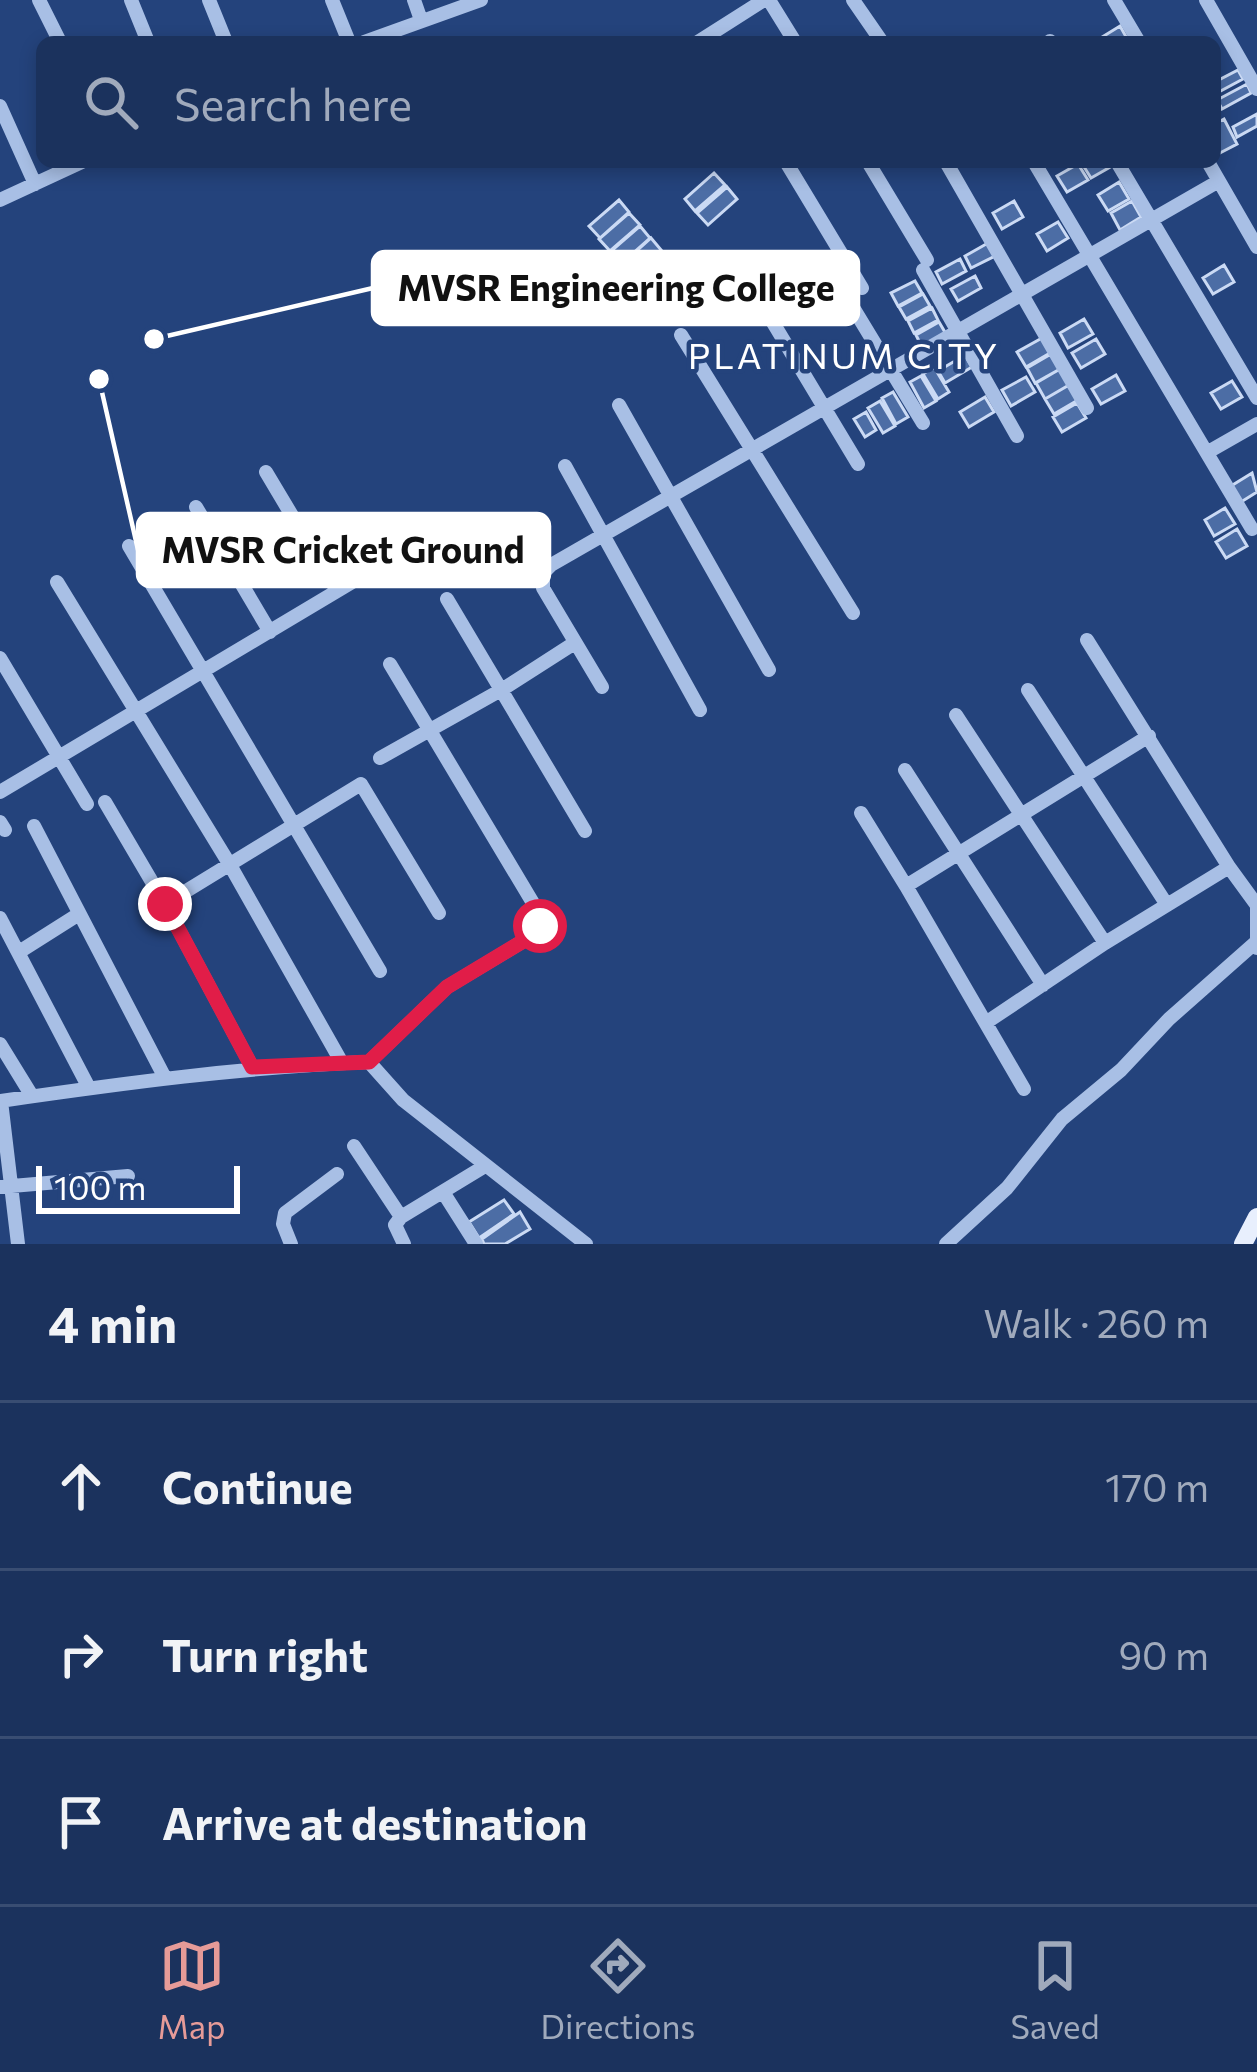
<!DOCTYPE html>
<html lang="en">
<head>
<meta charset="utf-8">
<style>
	:root { --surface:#1b325d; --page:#243a63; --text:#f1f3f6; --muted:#a0aabc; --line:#394d72; --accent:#e69b98 }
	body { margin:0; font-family:Commissioner,sans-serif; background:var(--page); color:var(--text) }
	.scale { position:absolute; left:36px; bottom:30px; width:204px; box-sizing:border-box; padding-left:12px; border:6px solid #fff; border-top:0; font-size:33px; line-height:42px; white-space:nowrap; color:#fff; -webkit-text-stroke:9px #24437c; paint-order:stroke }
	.stop { position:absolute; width:36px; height:36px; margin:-27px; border:9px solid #e11d48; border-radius:50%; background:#fff }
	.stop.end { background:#e11d48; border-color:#fff; box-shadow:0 3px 12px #0008 }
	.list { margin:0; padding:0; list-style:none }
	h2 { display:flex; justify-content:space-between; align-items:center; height:156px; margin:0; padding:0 48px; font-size:51px }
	h2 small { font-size:39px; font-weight:400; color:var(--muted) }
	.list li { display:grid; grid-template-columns:78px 1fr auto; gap:36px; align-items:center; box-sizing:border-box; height:168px; padding:0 48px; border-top:3px solid var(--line) }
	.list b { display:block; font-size:45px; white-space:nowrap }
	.list em { font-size:39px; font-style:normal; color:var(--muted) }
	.icon { flex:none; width:66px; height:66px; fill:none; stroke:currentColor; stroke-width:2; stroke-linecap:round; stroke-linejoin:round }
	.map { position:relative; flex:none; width:1257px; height:1244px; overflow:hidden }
	.search { position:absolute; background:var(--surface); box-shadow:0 6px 18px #0003; left:36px; right:36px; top:36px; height:132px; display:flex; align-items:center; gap:30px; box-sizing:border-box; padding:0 42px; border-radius:18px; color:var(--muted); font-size:45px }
	.sheet { height:660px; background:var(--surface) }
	nav { display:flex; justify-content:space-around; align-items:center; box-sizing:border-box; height:168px; border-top:3px solid var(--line); background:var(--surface); font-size:33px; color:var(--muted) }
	nav a { display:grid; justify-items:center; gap:6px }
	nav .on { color:var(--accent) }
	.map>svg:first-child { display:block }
</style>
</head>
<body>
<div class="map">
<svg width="1257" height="1244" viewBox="0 0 1257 1244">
	<rect width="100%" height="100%" fill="#24437c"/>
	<path fill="#4c6da5" stroke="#cbdaf4" stroke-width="3" d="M 1120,26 L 1129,42 L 1101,42 L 1099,39 Z
		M 1238,70 L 1243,79 L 1215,94 L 1215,82 Z
		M 1247,84 L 1251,93 L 1222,109 L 1217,100 Z
		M 1257,114 L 1257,126 L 1237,137 L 1233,127 Z
		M 1224,119 L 1237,144 L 1218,154 L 1215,124 Z
		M 1081,162 L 1109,162 L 1112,166 L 1091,178 Z
		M 1078,164 L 1088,180 L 1067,192 L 1057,176 Z
		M 714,173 L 725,185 L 695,211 L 685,199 Z
		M 1119,182 L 1129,199 L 1108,211 L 1098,195 Z
		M 727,187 L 737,199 L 708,225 L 697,213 Z
		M 619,200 L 629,212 L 600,238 L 589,226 Z
		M 1014,201 L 1023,217 L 1002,229 L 993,213 Z
		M 1132,201 L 1141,217 L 1120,230 L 1111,213 Z
		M 629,213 L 640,225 L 610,251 L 599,239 Z
		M 1058,222 L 1068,238 L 1047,251 L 1037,234 Z
		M 640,226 L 650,238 L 621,264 L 610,252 Z
		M 651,238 L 662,251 L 633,277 L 622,264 Z
		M 988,243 L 995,256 L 971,268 L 965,256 Z
		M 960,259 L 966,271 L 942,284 L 936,272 Z
		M 1224,265 L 1234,282 L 1213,294 L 1203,278 Z
		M 975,276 L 981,288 L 958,301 L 951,289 Z
		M 915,281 L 922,293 L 898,306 L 891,293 Z
		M 923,294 L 930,306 L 906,319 L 899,307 Z
		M 932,308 L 938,320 L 914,333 L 908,321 Z
		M 1084,319 L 1093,334 L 1068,348 L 1060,333 Z
		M 939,322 L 946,334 L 922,347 L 916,335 Z
		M 1042,338 L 1050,353 L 1026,367 L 1017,352 Z
		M 1096,339 L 1105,354 L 1081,368 L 1072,353 Z
		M 1051,354 L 1060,369 L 1035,383 L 1027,368 Z
		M 965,355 L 972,367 L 945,383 L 938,371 Z
		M 934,367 L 949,392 L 938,399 L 923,374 Z
		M 1060,369 L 1069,385 L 1045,399 L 1036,383 Z
		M 1116,375 L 1125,391 L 1101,404 L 1092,389 Z
		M 921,376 L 936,401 L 924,408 L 910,382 Z
		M 1026,377 L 1035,392 L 1011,406 L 1002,390 Z
		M 1232,381 L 1242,397 L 1221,409 L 1211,393 Z
		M 1069,385 L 1078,400 L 1054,414 L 1045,399 Z
		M 893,392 L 908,417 L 896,424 L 882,398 Z
		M 985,397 L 994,412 L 969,427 L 960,412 Z
		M 880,401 L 895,426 L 883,433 L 868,408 Z
		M 1077,403 L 1086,418 L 1062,432 L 1053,417 Z
		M 866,412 L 876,430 L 865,437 L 854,419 Z
		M 1252,473 L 1257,492 L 1241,502 L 1231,486 Z
		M 1225,508 L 1235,524 L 1214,536 L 1205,520 Z
		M 1237,529 L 1247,546 L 1226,558 L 1216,542 Z
		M 504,1200 L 514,1214 L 479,1238 L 469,1222 Z
		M 520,1212 L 530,1229 L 505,1244 L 484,1244 L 482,1239 Z"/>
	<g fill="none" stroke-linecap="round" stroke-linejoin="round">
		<path stroke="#a8bfe5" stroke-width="14" d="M 39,0 L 60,42
			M 131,0 L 148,42
			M 209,0 L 226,42
			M 332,0 L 349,42
			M 414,0 L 421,20
			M 769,0 L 795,42
			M 853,0 L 882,42
			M 1114,0 L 1139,42
			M 1206,0 L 1257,89
			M 1050,41 L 1050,42
			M 364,42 L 481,0
			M 698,42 L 764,0
			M 0,106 L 35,184
			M 786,162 L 862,288
			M 868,162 L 927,260
			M 946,162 L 1087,408
			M 1034,162 L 1252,529
			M 1117,162 L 1257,398
			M 1208,162 L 1257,247
			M 0,200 L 82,162
			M 923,270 L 1017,436
			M 745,276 L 858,464
			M 849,301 L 923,423
			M 681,335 L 853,613
			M 619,405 L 769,670
			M 1208,452 L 1257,424
			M 565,466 L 700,710
			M 266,472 L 337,591
			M 196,507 L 270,632
			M 507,532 L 543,573 L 543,588 L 602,687
			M 129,546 L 380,971
			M 543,573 L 551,565 L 1219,181
			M 57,582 L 230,865 L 342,1063
			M 447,599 L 585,831
			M 0,658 L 87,804
			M 1028,690 L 1167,905
			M 956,715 L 1105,943 L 1229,867 L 1087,640
			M 380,758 L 503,689 L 573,644
			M 905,770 L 1043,985
			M 0,792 L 369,572
			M 105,802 L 165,904
			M 861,813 L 906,886 L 1149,736
			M 0,822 L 5,830
			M 34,826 L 164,1076
			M 1229,867 L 1256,904
			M 906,886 L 1024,1089
			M 1257,901 L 1257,948
			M 0,918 L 88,1086
			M 19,952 L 79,914
			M 987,1022 L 1105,943
			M 0,1044 L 32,1096
			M 369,1062 L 447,987 L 530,937 L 540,926 L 533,903 L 390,664
			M 252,1067 L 165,904 L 361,784 L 439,913
			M 0,1101 C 125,1083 243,1067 369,1062 L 403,1100 L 586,1244
			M 1,1101 L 18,1244
			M 354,1146 L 401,1217
			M 0,1187 L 128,1176
			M 443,1192 L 476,1244
			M 291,1244 L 283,1224 L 285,1213 L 337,1174
			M 404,1244 L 395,1225 L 401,1217 L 485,1166
			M 946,1244 L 1007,1188 L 1062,1119 L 1121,1070 L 1169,1019 L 1255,943"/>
		<path stroke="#e8effd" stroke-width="18" d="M 1243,1244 L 1257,1217"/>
	</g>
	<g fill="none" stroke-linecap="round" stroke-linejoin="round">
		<path stroke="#e11d48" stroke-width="15" d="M 165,904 L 252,1067 L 369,1062 L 447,987 L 530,937 L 540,926"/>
	</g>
	<g text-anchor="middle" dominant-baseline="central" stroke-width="9" stroke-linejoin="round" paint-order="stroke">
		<g font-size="36" letter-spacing="3" fill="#fff" stroke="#24437c">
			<text x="844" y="354">PLATINUM CITY</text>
		</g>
	</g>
	<path fill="none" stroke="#fff" stroke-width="4.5" d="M154 339L373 288M99 379L138 550"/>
	<g fill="#fff" stroke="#24437c" stroke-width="4.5">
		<circle cx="154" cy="339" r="12"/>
		<circle cx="99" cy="379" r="12"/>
	</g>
	<g fill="#fff" stroke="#fff" stroke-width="4.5">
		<rect x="373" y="252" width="485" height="72" rx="12"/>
		<rect x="138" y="514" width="411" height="72" rx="12"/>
	</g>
	<g font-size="36" text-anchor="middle" font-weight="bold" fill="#111">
		<text x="616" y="301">MVSR Engineering College</text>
		<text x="343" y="563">MVSR Cricket Ground</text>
	</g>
</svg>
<div class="scale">100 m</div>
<div class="stop" style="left:540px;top:926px"></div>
<div class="stop end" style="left:165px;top:904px"></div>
<div class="search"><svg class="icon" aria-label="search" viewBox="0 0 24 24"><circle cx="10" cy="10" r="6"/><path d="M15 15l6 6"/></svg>Search here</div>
</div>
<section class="sheet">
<h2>4 min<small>Walk · 260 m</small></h2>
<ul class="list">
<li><svg class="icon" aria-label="ahead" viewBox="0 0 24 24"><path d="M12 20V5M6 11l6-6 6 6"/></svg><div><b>Continue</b></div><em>170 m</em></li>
<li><svg class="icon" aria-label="right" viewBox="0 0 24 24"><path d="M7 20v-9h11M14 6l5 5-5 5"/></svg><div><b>Turn right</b></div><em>90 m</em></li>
<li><svg class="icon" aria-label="arrive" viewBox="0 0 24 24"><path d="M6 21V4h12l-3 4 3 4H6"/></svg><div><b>Arrive at destination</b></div></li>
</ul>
</section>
<nav>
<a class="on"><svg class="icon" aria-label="map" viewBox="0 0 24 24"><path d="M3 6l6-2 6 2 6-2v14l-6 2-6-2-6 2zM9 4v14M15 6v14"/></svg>Map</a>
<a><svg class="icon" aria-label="directions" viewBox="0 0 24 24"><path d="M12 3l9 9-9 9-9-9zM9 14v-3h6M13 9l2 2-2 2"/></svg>Directions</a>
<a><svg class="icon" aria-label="saved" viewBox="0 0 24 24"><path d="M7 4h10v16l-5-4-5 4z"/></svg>Saved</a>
</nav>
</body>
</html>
